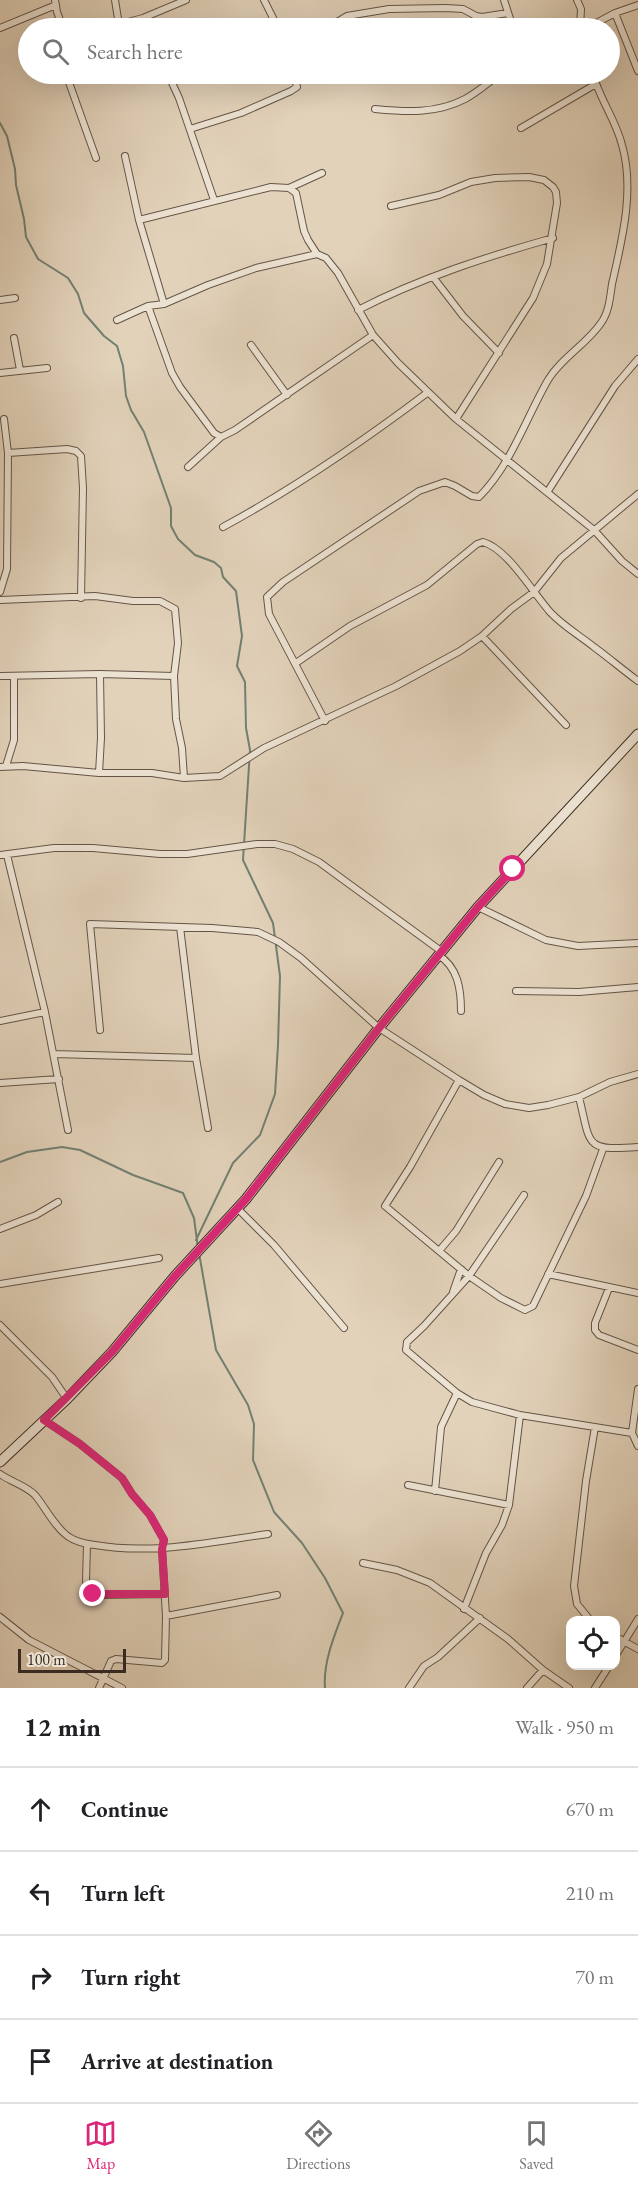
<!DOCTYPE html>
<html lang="en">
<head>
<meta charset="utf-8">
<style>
	:root { --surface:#fff; --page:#f6f6f6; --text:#202124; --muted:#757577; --line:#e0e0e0; --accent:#db2777 }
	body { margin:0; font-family:"EB Garamond",serif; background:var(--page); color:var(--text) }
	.controls { position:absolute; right:18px; bottom:18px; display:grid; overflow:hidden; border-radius:12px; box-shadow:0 6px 24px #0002 }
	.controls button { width:54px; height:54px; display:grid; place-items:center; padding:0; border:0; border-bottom:2px solid var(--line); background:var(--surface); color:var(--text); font:30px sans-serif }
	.scale { position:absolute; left:18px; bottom:15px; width:108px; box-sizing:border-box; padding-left:6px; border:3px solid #3b2b21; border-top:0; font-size:16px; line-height:21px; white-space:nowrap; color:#3b2b21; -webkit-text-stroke:4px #ece2d2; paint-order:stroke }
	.stop { position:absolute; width:18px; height:18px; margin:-14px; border:4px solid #db2777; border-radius:50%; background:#fff }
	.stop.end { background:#db2777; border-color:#fff; box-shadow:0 2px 6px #0008 }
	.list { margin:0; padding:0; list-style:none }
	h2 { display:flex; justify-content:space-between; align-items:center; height:78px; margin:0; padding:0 24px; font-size:26px }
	h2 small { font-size:20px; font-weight:400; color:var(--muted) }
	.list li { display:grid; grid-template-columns:39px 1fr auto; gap:18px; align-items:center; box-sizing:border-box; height:84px; padding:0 24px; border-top:2px solid var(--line) }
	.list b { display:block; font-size:22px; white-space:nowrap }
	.list em { font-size:20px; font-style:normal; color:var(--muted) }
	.icon { flex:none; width:33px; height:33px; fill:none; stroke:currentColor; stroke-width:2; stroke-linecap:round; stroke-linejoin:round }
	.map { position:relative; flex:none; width:638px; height:1688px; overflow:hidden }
	.search { position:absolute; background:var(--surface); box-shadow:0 6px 24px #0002; left:18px; right:18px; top:18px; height:66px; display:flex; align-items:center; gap:15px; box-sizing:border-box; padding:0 21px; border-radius:33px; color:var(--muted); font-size:22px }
	.sheet { height:414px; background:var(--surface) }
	nav { display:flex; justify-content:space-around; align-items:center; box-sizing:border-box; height:84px; border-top:2px solid var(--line); background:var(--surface); font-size:16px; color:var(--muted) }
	nav a { display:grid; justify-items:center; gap:3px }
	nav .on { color:var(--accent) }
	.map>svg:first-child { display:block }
</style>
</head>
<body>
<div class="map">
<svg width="638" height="1688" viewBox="0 0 638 1688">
	<rect width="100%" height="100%" fill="#e2d2ba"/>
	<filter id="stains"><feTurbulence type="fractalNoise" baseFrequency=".00333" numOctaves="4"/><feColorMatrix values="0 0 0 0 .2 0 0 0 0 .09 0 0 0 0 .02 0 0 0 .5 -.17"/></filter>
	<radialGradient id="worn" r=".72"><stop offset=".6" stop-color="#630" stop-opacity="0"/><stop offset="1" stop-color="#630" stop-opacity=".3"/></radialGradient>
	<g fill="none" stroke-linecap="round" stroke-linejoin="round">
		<path stroke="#728073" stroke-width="2" d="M 0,123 L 7,136 L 15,169 L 16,185 L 24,219 L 26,237 L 38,259 L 68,278 L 78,294 L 84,313 L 104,336 L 117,346 L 123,366 L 126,396 L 131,410 L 144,432 L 171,508 L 171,526 L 178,539 L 195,555 L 214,562 L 221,568 L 223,577 L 236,591 L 242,636 L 237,666 L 245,682 L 246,728 L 250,750 L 243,860 L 273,923 L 280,976 L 278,1045 L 275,1094 L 260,1135 L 233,1163 L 196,1240
			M 0,1162 L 27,1152 L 62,1147 L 80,1150 L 133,1175 L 183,1193 L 194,1218 L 198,1248
			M 199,1253 L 216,1350 L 248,1405 L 254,1424 L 253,1460 L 274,1512 L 302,1543 L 325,1578 L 343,1613 C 334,1636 323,1663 325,1688"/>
		<g stroke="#655547" stroke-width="8">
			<path id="street" d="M 55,0 L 57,12 L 63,28
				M 115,0 L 119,25
				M 264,0 L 278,28
				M 504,0 L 513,28
				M 577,0 L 581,9 L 580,28
				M 615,13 L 638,71
				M 143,18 L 148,28
				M 0,28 L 56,5
				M 105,28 L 143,18 L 186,0
				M 327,28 L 347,16 L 389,9 L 446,8 L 463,9 L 476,16 L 482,17 L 508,13
				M 587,28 L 615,13 L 638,5
				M 66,74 L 96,158
				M 168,74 L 179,98 L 214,200
				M 375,109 C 406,112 436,114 465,99 C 477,93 489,82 500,74
				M 521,128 L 596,84
				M 190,129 L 241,113 L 291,91 L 297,87 L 294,74
				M 125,156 L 139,220 L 164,304
				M 289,188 L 322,173
				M 391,206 L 439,195 L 471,182 L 495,178 L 529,177 L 544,180 L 553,187 L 556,192 L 557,203 L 547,264 L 533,298 L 456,419
				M 139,220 L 271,187 L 289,188 L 296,193 L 304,231 L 308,240 L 317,254 L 326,258 L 338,273 L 373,335 L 398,363 L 456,419 L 594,530 L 622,561 L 638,574
				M 433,277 L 463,316 L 499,353
				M 0,300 L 15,298
				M 148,306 L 172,373 L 180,387 L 214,433 L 221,437 L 235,430 L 373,335
				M 358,310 C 420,278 486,257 553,238
				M 117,320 L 148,306 L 164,304 L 208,285 L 256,268 L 317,254
				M 14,338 L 20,370
				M 251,345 L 287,395
				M 0,373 L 47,368
				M 8,453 L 67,449 L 76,451 L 81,456 L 83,488 L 81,598
				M 188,467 L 221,437
				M 548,491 L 615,386 L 638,359
				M 223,527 C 295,488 362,442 427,393
				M 0,592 L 7,569 L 8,453 L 4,419
				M 0,600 L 95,596 L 133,601 L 160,601 L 175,609 L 178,643 L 174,676 L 176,719 L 182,748 L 184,778
				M 482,636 L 566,725
				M 296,663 L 350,626 L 427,585 L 477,544 L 483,542 C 508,549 533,593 550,612 C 563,626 579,635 594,647 C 609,658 623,670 638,681
				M 0,676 L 100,674 L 174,676
				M 325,721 L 269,614 L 267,597 L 283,582 L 419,491 L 445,482 L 455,486 L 472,496 L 479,497 C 511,465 526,418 548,380 C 561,358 587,344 601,323 C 609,312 610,298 612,284 C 622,240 635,190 622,145 C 616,120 599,98 593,74
				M 6,766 L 14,740 L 14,676
				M 0,767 L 23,766 L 99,773 L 152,773 L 184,778 L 220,776 L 264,748 L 396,686 L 460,651 L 482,636 L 511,609 L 534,592 L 561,558 L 638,494
				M 99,773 L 101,738 L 100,674
				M 0,855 L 54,848 L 93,848 L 160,854 L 187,854 L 257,844 L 275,844 L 293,849 L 319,862 L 441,951
				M 7,855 L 45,1012 L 68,1130
				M 478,907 L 546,940 L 578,946 L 638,943
				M 180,927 L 196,1058 L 208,1128
				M 438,955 C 458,967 461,989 461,1011
				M 516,991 L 579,992 L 638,987
				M 0,1021 L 45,1012
				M 100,1030 L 90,924 L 212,928 L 258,932 L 279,942 L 301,958 L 379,1028 L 459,1080 L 484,1095 L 505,1104 L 529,1108 L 548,1105 L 579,1097 L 610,1082 L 638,1074
				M 54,1054 L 196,1058
				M 459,1080 L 410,1167 L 385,1206 L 469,1276 L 501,1298 L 525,1310 L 533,1306 L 586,1196 L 603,1149
				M 0,1083 L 59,1079
				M 579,1097 C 591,1146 584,1151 638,1147
				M 524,1195 L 469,1276 L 424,1326 L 407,1342 L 406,1350 L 457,1393 L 472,1402 L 520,1415 L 632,1433
				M 238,1209 L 274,1245 L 344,1328
				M 0,1229 L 36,1215 L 58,1202
				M 439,1251 L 456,1231 L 499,1162
				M 548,1274 L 638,1293
				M 0,1284 L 159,1258
				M 609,1288 L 595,1323 L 595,1330 L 599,1335 L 638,1350
				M 453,1292 L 461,1269
				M 0,1325 L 52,1377 L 67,1399
				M 638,1389 L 632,1433 L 638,1446
				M 44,1420 L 80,1444 L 122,1478 L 132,1494 L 150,1515 L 164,1540 L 162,1549 L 166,1616 L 165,1660 L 162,1663 L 116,1659 L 111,1661 L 99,1688
				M 0,1474 C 11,1482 25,1485 35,1495 C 45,1507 56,1529 69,1537 C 76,1542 87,1544 95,1545 C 153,1555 210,1542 268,1534
				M 408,1485 L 509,1505
				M 435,1491 L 441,1427 L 457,1393
				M 87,1544 L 86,1581 L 89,1593 L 100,1595 L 165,1594
				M 363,1563 L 397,1570 L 430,1583 L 508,1639 L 543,1670 L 569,1688
				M 464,1609 L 486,1553 L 502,1525 L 509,1505 L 520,1415
				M 166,1616 L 277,1595
				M 0,1617 L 29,1640 L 122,1688
				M 590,1620 L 577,1604 L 574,1586 L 586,1481 L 595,1427
				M 616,1637 L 638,1649
				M 616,1655 L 638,1619
				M 409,1688 L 424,1666 L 438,1657 L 480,1618
				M 527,1688 L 543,1670
				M 595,1688 L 609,1666"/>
		</g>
		<g stroke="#3b2b21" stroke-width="11">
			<path id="secondary" d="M 0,1462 L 67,1399 L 112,1352 L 175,1276 L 246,1199 L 379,1028 L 478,907 L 638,734"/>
		</g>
		<use href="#street" stroke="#ece2d2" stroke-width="6"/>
		<use href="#secondary" stroke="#ece2d2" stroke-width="9"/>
	</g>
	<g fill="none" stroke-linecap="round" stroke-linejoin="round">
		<path stroke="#db2777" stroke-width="8" d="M 93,1594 L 165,1594 L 162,1549 L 164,1540 L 150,1515 L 132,1494 L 122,1478 L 80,1444 L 44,1420 L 112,1352 L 175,1276 L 246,1199 L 379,1028 L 478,907 L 513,869"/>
	</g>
	<rect width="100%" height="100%" filter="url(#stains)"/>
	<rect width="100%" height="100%" fill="url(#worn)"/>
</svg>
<div class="controls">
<button><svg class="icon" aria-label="locate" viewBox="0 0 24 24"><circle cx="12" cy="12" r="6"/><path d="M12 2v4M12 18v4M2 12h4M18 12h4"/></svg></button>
</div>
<div class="scale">100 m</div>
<div class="stop" style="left:513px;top:869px"></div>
<div class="stop end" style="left:93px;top:1594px"></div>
<div class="search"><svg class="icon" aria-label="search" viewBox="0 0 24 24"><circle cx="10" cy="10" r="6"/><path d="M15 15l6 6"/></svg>Search here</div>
</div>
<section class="sheet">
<h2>12 min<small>Walk · 950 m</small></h2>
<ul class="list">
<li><svg class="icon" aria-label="ahead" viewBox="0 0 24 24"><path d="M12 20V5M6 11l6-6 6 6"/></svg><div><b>Continue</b></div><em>670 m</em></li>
<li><svg class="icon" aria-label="left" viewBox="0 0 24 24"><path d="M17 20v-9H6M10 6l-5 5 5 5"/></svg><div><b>Turn left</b></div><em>210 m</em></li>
<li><svg class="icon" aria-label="right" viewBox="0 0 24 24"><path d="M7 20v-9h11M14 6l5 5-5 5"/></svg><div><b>Turn right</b></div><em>70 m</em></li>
<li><svg class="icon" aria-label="arrive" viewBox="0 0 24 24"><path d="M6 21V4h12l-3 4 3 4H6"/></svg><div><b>Arrive at destination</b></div></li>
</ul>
</section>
<nav>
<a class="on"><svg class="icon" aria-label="map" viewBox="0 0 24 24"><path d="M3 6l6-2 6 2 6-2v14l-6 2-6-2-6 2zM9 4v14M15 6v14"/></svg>Map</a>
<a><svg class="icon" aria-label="directions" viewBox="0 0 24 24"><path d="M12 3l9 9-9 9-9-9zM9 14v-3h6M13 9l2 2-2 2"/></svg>Directions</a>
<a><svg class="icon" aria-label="saved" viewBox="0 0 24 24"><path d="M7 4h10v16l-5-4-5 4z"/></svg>Saved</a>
</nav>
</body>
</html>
